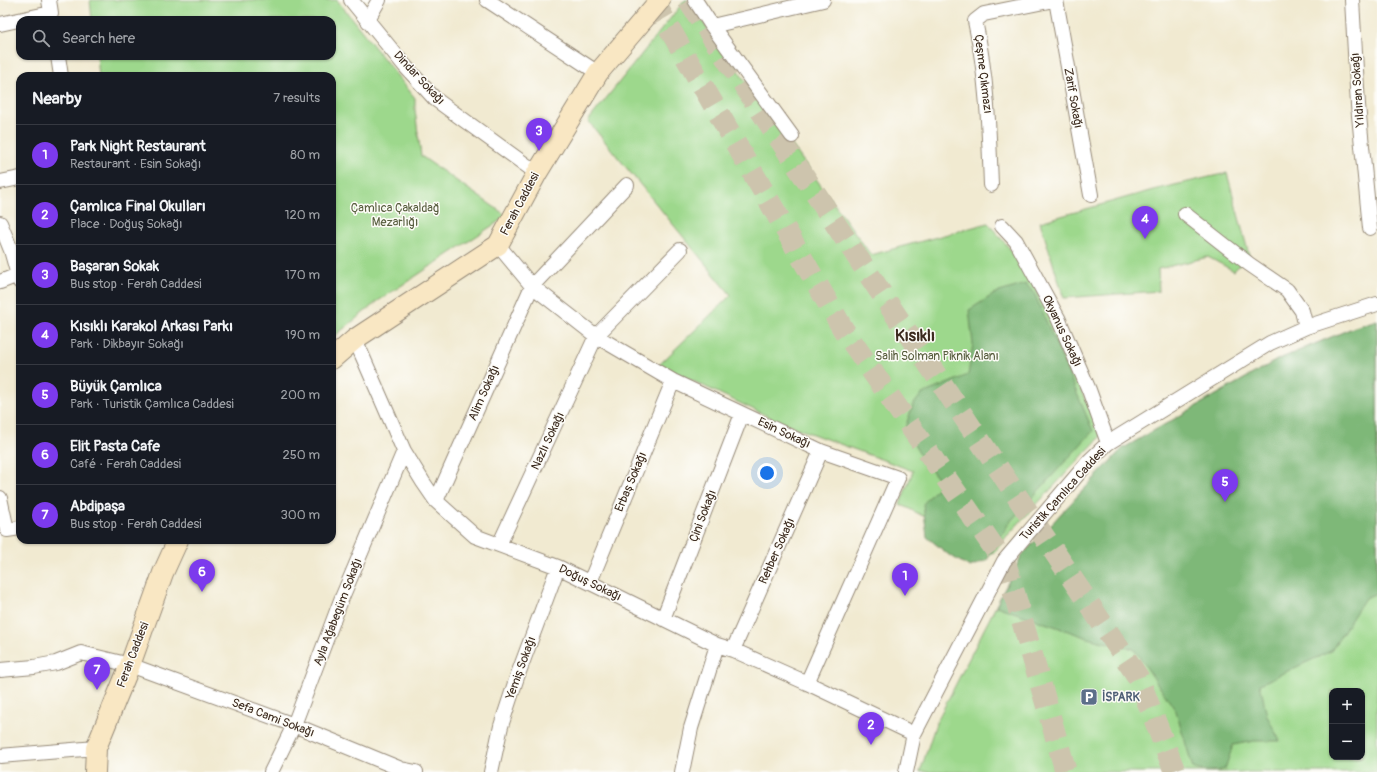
<!DOCTYPE html>
<html lang="en">
<head>
<meta charset="utf-8">
<style>
	:root { --surface:#171b24; --page:#242831; --text:#f1f3f6; --muted:#9ea1a6; --line:#363941; --accent:#7c3aed }
	body { margin:0; font-family:Pangolin,sans-serif; background:var(--page); color:var(--text) }
	.controls { position:absolute; right:12px; bottom:12px; display:grid; overflow:hidden; border-radius:8px; box-shadow:0 1px 3px #0004 }
	.controls button { width:36px; height:36px; display:grid; place-items:center; padding:0; border:0; border-bottom:1px solid var(--line); background:var(--surface); color:var(--text); font:20px sans-serif }
	.you { position:absolute; left:767px; top:473px; width:14px; height:14px; margin:-10px; border:3px solid #fff; border-radius:50%; background:#1a73e8; box-shadow:0 0 0 6px #1a73e833 }
	.badge { display:grid; place-items:center; width:26px; height:26px; border-radius:50%; background:var(--accent); color:#fff; font-size:13px; font-weight:700 }
	.pin { position:absolute; translate:-50% -33px; filter:drop-shadow(0 1px 2px #0008) }
	.pin::after { content:''; position:absolute; top:21px; width:14px; height:12px; background:inherit; clip-path:polygon(0 0,100% 0,50% 100%) }
	.list { margin:0; padding:0; list-style:none }
	h2 { display:flex; justify-content:space-between; align-items:center; height:52px; margin:0; padding:0 16px; font-size:17px }
	h2 small { font-size:13px; font-weight:400; color:var(--muted) }
	.list li { display:grid; grid-template-columns:26px 1fr auto; gap:12px; align-items:center; box-sizing:border-box; height:60px; padding:0 16px; border-top:1px solid var(--line) }
	.list b { display:block; font-size:15px; white-space:nowrap }
	.list p { margin:0; font-size:13px; white-space:nowrap; color:var(--muted) }
	.list em { font-size:13px; font-style:normal; color:var(--muted) }
	.icon { flex:none; width:22px; height:22px; fill:none; stroke:currentColor; stroke-width:2; stroke-linecap:round; stroke-linejoin:round }
	.map { position:relative; flex:none; width:1377px; height:772px; overflow:hidden }
	.search { position:absolute; background:var(--surface); box-shadow:0 1px 3px #0004; left:16px; top:16px; width:320px; height:44px; display:flex; align-items:center; gap:10px; box-sizing:border-box; padding:0 14px; border-radius:12px; color:var(--muted); font-size:15px }
	.panel { position:absolute; background:var(--surface); box-shadow:0 1px 3px #0004; left:16px; top:72px; width:320px; height:472px; border-radius:12px }
	.map>svg:first-child { display:block }
</style>
</head>
<body>
<div class="map">
<svg width="1377" height="772" viewBox="0 0 1377 772">
	<rect width="100%" height="100%" fill="#fdfcf7"/>
	<filter id="ink" filterUnits="userSpaceOnUse"><feTurbulence type="fractalNoise" baseFrequency=".025" numOctaves="2"/><feDisplacementMap in="SourceGraphic" scale="8" xChannelSelector="R" yChannelSelector="G"/><feConvolveMatrix kernelMatrix="1 2 1 2 8 2 1 2 1" color-interpolation-filters="sRGB"/></filter>
	<filter id="wash" filterUnits="userSpaceOnUse"><feTurbulence type="fractalNoise" baseFrequency=".012" numOctaves="4" result="noise"/><feDisplacementMap in="SourceGraphic" scale="16" xChannelSelector="R" yChannelSelector="G"/><feGaussianBlur stdDeviation="0.9" result="paint"/><feColorMatrix in="noise" values="0 0 0 0 0 0 0 0 0 0 0 0 0 0 0 0 0 1.4 0 .05"/><feComposite in="paint" operator="in"/></filter>
	<g filter="url(#wash)">
		<rect width="100%" height="100%" fill="#f1ead1"/>
		<path fill="#9dd88c" stroke="#6c8155" fill-rule="evenodd" d="M 90,0 L 337,0 L 415,98 L 415,110 L 421,156 L 507,216 L 378,301 L 332,338 L 332,76 L 99,76 L 97,56 L 332,56 L 332,20 L 92,20 Z
			M 685,0 L 687,0 L 871,255 L 988,223 L 1016,256 L 1029,276 L 1048,315 L 1101,436 L 1006,537 L 994,553 L 900,504 L 913,471 L 780,422 L 659,365 L 731,295 L 588,121 Z
			M 1227,173 L 1249,255 L 1234,271 L 1208,257 L 1158,269 L 1159,291 L 1064,298 L 1040,222 L 1153,190 Z
			M 1377,320 L 1377,772 L 920,772 L 936,723 L 1022,555 L 1122,449 L 1277,360 L 1355,327 ZM 1332,691 L 1362,691 L 1362,757 L 1332,757 Z"/>
		<path fill="#7eb878" stroke="#5c714b" d="M 1026,284 L 1035,295 L 1093,431 L 1009,523 L 987,560 L 970,567 L 949,555 L 927,537 L 923,504 L 940,485 L 936,476 L 921,457 L 905,428 L 913,405 L 922,394 L 968,375 L 973,344 L 969,310 L 996,293 Z
			M 1377,320 L 1377,593 L 1365,598 L 1331,651 L 1260,684 L 1267,716 L 1280,741 L 1254,741 L 1233,745 L 1225,769 C 1216,772 1202,772 1193,768 L 1176,711 L 1134,649 L 1091,639 L 996,606 L 1022,555 L 1122,449 L 1277,360 L 1355,327 Z"/>
	</g>
	<g filter="url(#ink)">
		<g fill="none" stroke-linecap="round" stroke-linejoin="round">
			<path stroke="#cdc4ad" stroke-width="22" stroke-dasharray="22 11" stroke-linecap="butt" d="M 653,0 L 843,329 L 1006,565 L 1066,772
				M 688,0 L 881,293 L 1138,677 L 1175,772"/>
			<g stroke="#968a78" stroke-width="16">
				<path id="street" d="M 351,0 L 405,66 L 435,99 L 537,173
					M 487,0 L 598,73
					M 695,0 L 712,26 L 792,136
					M 1056,0 L 1091,195
					M 1352,0 L 1358,105 L 1370,228
					M 368,19 L 379,0
					M 0,24 L 51,13 L 49,0
					M 712,26 L 823,0
					M 58,56 L 61,76
					M 0,182 L 20,178
					M 991,185 C 989,130 987,75 975,21 L 984,14 L 1054,0
					M 1185,214 L 1249,264 L 1287,290 L 1302,311 L 1306,327
					M 0,223 L 11,250 L 20,282
					M 1002,226 L 1016,241 L 1058,318 L 1089,390 L 1108,443
					M 498,245 L 532,286 L 596,336 L 673,381 L 821,451 L 898,478 L 807,683
					M 0,282 L 18,275
					M 355,339 L 404,451 L 423,482 L 436,501 L 475,536 L 558,567 L 717,645 L 733,650 L 807,683 L 914,734
					M 0,498 L 7,530 L 20,528
					M 436,501 L 532,286 L 627,185
					M 499,545 L 596,336 L 680,250
					M 590,582 L 673,381
					M 663,619 L 742,414
					M 733,650 L 821,451
					M 0,670 L 34,667 L 56,663 L 81,653 L 130,665 L 294,725 L 401,769 L 416,772
					M 0,756 L 96,748
					M 271,772 L 294,725 L 341,600 L 404,451
					M 491,772 L 501,726 L 517,677 L 558,567
					M 682,772 L 691,728 L 717,645
					M 906,772 L 914,734 L 1004,561 L 1090,460 L 1108,443 L 1270,343 L 1306,327 L 1377,304"/>
			</g>
			<g stroke="#968a78" stroke-width="22">
				<path id="secondary" d="M 332,359 L 355,339 L 498,245 L 537,173 L 598,73 L 660,0
					M 95,772 L 96,748 L 130,665 L 163,573 L 178,540"/>
			</g>
			<use href="#street" stroke="#fff" stroke-width="14"/>
			<use href="#secondary" stroke="#f9e7c3" stroke-width="20"/>
		</g>
	</g>
	<defs>
		<g id="parking-square" transform="scale(0.9)"><rect x="-9" y="-9" width="18" height="18" rx="4" fill="#5c6f8a" stroke="#fdfcf7"/><path d="M-3.5-5.5H1a3.5 3.5 0 0 1 0 7H-1V5.5H-3.5ZM-1-3.4V-.6H.8a1.4 1.4 0 0 0 0-2.8Z" fill="#fff"/></g>
	</defs>
	<g fill-rule="evenodd">
		<use href="#parking-square" x="1089" y="697"/>
	</g>
	<g text-anchor="middle" dominant-baseline="central" stroke-width="3" stroke-linejoin="round" paint-order="stroke">
		<g font-size="12" fill="#3b2a1e" stroke="#fdfcf7">
			<text transform="translate(983 74) rotate(83)">Çeşme Çıkmazı</text>
			<text transform="translate(419 78) rotate(47)">Dindar Sokağı</text>
			<text transform="translate(1358 90) rotate(-94)">Yıldıran Sokağı</text>
			<text transform="translate(1073 98) rotate(80)">Zarif Sokağı</text>
			<text transform="translate(520 204) rotate(-62)">Ferah Caddesi</text>
			<text transform="translate(1062 331) rotate(65)">Okyanus Sokağı</text>
			<text transform="translate(484 393) rotate(-66)">Alim Sokağı</text>
			<text transform="translate(784 433) rotate(25)">Esin Sokağı</text>
			<text transform="translate(548 441) rotate(-65)">Nazlı Sokağı</text>
			<text transform="translate(631 482) rotate(-67)">Erbaş Sokağı</text>
			<text transform="translate(1063 494) rotate(-48)">Turistik Çamlıca Caddesi</text>
			<text transform="translate(703 516) rotate(-69)">Çini Sokağı</text>
			<text transform="translate(777 551) rotate(-66)">Rehber Sokağı</text>
			<text transform="translate(590 583) rotate(26)">Doğuş Sokağı</text>
			<text transform="translate(338 612) rotate(-69)">Ayla Ağabegüm Sokağı</text>
			<text transform="translate(133 655) rotate(-69)">Ferah Caddesi</text>
			<text transform="translate(521 668) rotate(-70)">Yemiş Sokağı</text>
			<text transform="translate(273 718) rotate(21)">Sefa Cami Sokağı</text>
		</g>
		<g font-size="12" fill="#585e3f" stroke="#fdfcf7">
			<text x="395" y="208">Çamlıca Çakaldağ<tspan x="395" dy="14">Mezarlığı</tspan></text>
			<text x="937" y="356">Salih Solman Piknik Alanı</text>
		</g>
		<g font-size="12" font-weight="bold" fill="#4e5e75" stroke="#fdfcf7" text-anchor="start">
			<text x="1102" y="697">İSPARK</text>
		</g>
		<g font-size="16" font-weight="bold" fill="#3b2a1e" stroke="#fdfcf7">
			<text x="915" y="336">Kısıklı</text>
		</g>
	</g>
</svg>
<div class="controls">
<button>+</button>
<button>−</button>
</div>
<div class="you"></div>
<div class="pin badge" style="left:905px;top:596px">1</div>
<div class="pin badge" style="left:871px;top:745px">2</div>
<div class="pin badge" style="left:539px;top:151px">3</div>
<div class="pin badge" style="left:1145px;top:239px">4</div>
<div class="pin badge" style="left:1225px;top:502px">5</div>
<div class="pin badge" style="left:202px;top:592px">6</div>
<div class="pin badge" style="left:97px;top:690px">7</div>
<div class="search"><svg class="icon" aria-label="search" viewBox="0 0 24 24"><circle cx="10" cy="10" r="6"/><path d="M15 15l6 6"/></svg>Search here</div>
<section class="panel">
<h2>Nearby<small>7 results</small></h2>
<ul class="list">
<li><span class="badge">1</span><div><b>Park Night Restaurant</b><p>Restaurant · Esin Sokağı</p></div><em>80 m</em></li>
<li><span class="badge">2</span><div><b>Çamlıca Final Okulları</b><p>Place · Doğuş Sokağı</p></div><em>120 m</em></li>
<li><span class="badge">3</span><div><b>Başaran Sokak</b><p>Bus stop · Ferah Caddesi</p></div><em>170 m</em></li>
<li><span class="badge">4</span><div><b>Kısıklı Karakol Arkası Parkı</b><p>Park · Dikbayır Sokağı</p></div><em>190 m</em></li>
<li><span class="badge">5</span><div><b>Büyük Çamlıca</b><p>Park · Turistik Çamlıca Caddesi</p></div><em>200 m</em></li>
<li><span class="badge">6</span><div><b>Elit Pasta Cafe</b><p>Café · Ferah Caddesi</p></div><em>250 m</em></li>
<li><span class="badge">7</span><div><b>Abdipaşa</b><p>Bus stop · Ferah Caddesi</p></div><em>300 m</em></li>
</ul>
</section>
</div>
</body>
</html>
